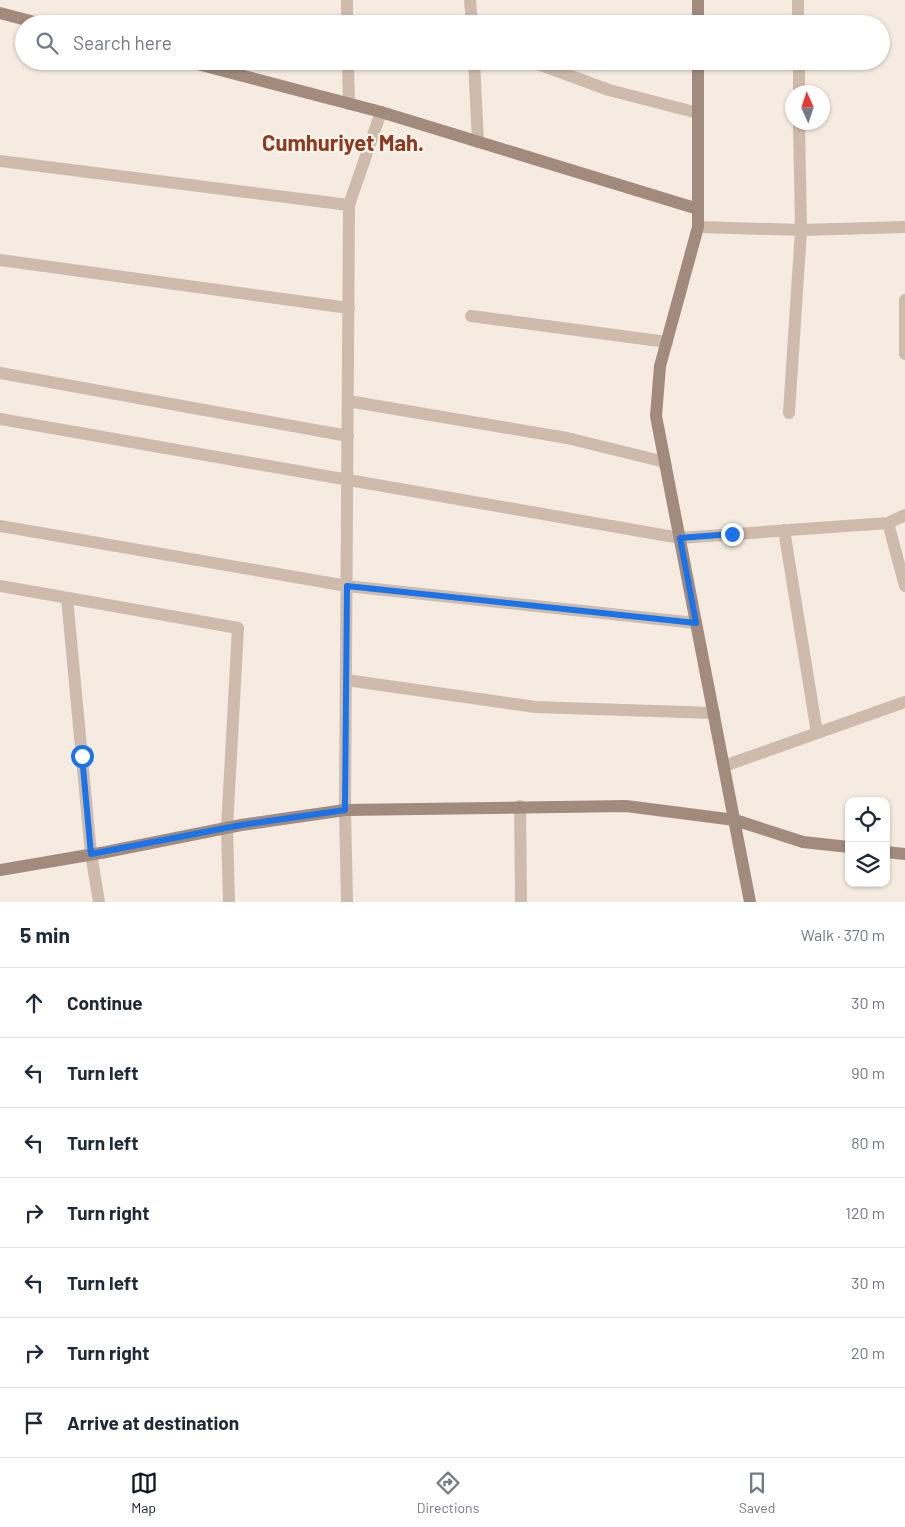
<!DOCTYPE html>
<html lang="en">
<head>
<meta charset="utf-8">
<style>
	:root { --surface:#fff; --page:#f2f2f3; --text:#1f2937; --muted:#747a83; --line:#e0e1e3; --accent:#111827 }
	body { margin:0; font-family:Barlow,sans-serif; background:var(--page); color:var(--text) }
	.controls { position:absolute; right:15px; bottom:15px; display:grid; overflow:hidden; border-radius:10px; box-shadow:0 1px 4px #0004 }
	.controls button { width:45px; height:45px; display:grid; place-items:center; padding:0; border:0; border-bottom:1px solid var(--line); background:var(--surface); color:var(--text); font:25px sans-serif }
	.compass { position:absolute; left:785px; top:85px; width:45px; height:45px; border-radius:50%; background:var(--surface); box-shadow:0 1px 4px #0004; rotate:357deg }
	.stop { position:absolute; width:15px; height:15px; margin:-11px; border:4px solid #1a73e8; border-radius:50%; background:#fff }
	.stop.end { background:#1a73e8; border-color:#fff; box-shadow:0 1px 5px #0008 }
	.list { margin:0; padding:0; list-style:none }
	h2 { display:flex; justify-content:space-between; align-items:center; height:65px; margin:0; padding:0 20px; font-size:21px }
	h2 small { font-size:16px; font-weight:400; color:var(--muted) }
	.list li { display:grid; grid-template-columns:32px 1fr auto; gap:15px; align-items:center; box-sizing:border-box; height:70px; padding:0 20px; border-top:1px solid var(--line) }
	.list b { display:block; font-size:19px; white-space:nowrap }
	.list em { font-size:16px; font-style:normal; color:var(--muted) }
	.icon { flex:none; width:28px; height:28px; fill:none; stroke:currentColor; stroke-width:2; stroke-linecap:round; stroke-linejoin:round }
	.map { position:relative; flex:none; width:905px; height:902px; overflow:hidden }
	.search { position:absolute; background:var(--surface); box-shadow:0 1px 4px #0004; left:15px; right:15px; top:15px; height:55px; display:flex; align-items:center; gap:12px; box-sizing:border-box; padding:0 18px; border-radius:28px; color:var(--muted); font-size:19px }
	.sheet { height:555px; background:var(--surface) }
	nav { display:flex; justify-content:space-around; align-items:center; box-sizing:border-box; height:70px; border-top:1px solid var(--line); background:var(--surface); font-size:14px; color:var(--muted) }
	nav a { display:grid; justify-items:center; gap:2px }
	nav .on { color:var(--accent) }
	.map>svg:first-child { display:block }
</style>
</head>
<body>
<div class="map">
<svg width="905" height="902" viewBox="0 0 905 902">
	<rect width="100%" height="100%" fill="#f5ebe0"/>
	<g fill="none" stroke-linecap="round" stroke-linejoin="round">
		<path stroke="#cebbab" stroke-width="12" d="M 347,0 L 347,24
			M 470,0 L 472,24
			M 798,0 L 798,24
			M 348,61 L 349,104
			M 474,61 L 478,142
			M 530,61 L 609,90 L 698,113
			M 799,61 L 799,92
			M 0,161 L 349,205
			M 698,227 L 801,230 L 905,227
			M 0,260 L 349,308
			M 905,300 L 905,354
			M 471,316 L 667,342
			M 0,373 L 348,436
			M 348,401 L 567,438 L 665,462
			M 789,413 L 801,230 L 799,122
			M 0,419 L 680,538 L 888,523 L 905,515
			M 888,523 L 905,586
			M 0,526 L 347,586 L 696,623
			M 784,530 L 817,733
			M 0,586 L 238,628 L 227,828 L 229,902
			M 67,598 L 91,854 L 99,902
			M 346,680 L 535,707 L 714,713
			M 724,766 L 905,702
			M 520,806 L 521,902
			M 347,902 L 345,810 L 349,205 L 381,112"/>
		<path stroke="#a28a7c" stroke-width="12" d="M 0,13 L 42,24
			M 698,24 L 698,0
			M 186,61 L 381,112 L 698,209
			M 698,61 L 698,227 L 660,366 L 656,416 L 750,902
			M 886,852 L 905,854
			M 0,870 L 106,852 L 241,825 L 345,810 L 626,806 L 735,820 L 803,842 L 849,847"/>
	</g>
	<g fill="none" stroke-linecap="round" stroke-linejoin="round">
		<path stroke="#1a73e8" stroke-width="6" d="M 82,756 L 91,854 L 241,825 L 345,810 L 347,586 L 696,623 L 680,538 L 732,534"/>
	</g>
	<g text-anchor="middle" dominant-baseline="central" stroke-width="4.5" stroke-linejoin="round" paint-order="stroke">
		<g font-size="22" font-weight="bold" fill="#8f391e" stroke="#fbf5ee">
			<text x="343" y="142">Cumhuriyet Mah.</text>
		</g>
	</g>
</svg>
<div class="controls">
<button><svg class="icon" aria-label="locate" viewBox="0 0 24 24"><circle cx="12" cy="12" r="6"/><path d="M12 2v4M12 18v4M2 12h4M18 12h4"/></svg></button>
<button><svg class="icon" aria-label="layers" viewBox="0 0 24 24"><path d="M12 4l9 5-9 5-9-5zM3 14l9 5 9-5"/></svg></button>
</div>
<svg class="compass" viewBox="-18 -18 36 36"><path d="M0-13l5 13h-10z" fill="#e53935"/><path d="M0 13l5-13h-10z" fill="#747a83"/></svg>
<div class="stop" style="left:82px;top:756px"></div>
<div class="stop end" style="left:732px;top:534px"></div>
<div class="search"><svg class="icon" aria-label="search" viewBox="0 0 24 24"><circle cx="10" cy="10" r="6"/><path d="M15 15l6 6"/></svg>Search here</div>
</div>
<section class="sheet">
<h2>5 min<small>Walk · 370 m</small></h2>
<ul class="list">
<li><svg class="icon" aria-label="ahead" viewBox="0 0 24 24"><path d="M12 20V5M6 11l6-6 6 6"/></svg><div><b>Continue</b></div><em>30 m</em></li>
<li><svg class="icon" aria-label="left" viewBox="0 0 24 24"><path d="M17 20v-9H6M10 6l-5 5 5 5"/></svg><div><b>Turn left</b></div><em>90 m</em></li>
<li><svg class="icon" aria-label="left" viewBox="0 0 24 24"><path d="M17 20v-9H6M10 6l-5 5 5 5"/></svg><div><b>Turn left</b></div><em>80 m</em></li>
<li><svg class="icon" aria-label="right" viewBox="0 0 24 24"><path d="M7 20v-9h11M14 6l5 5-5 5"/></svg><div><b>Turn right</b></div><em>120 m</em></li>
<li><svg class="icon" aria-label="left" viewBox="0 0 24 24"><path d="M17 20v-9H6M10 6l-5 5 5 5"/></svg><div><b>Turn left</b></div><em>30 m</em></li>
<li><svg class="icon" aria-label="right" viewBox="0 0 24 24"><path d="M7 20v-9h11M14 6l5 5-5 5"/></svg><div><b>Turn right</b></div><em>20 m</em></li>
<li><svg class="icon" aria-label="arrive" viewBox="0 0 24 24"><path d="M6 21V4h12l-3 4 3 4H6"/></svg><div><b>Arrive at destination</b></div></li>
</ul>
</section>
<nav>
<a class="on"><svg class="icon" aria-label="map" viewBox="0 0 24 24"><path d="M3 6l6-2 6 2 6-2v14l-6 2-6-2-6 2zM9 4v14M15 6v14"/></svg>Map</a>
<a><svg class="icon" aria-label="directions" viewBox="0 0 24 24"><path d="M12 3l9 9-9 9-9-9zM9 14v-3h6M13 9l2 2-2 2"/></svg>Directions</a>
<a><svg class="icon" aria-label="saved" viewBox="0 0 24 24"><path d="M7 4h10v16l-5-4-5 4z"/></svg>Saved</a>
</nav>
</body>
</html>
